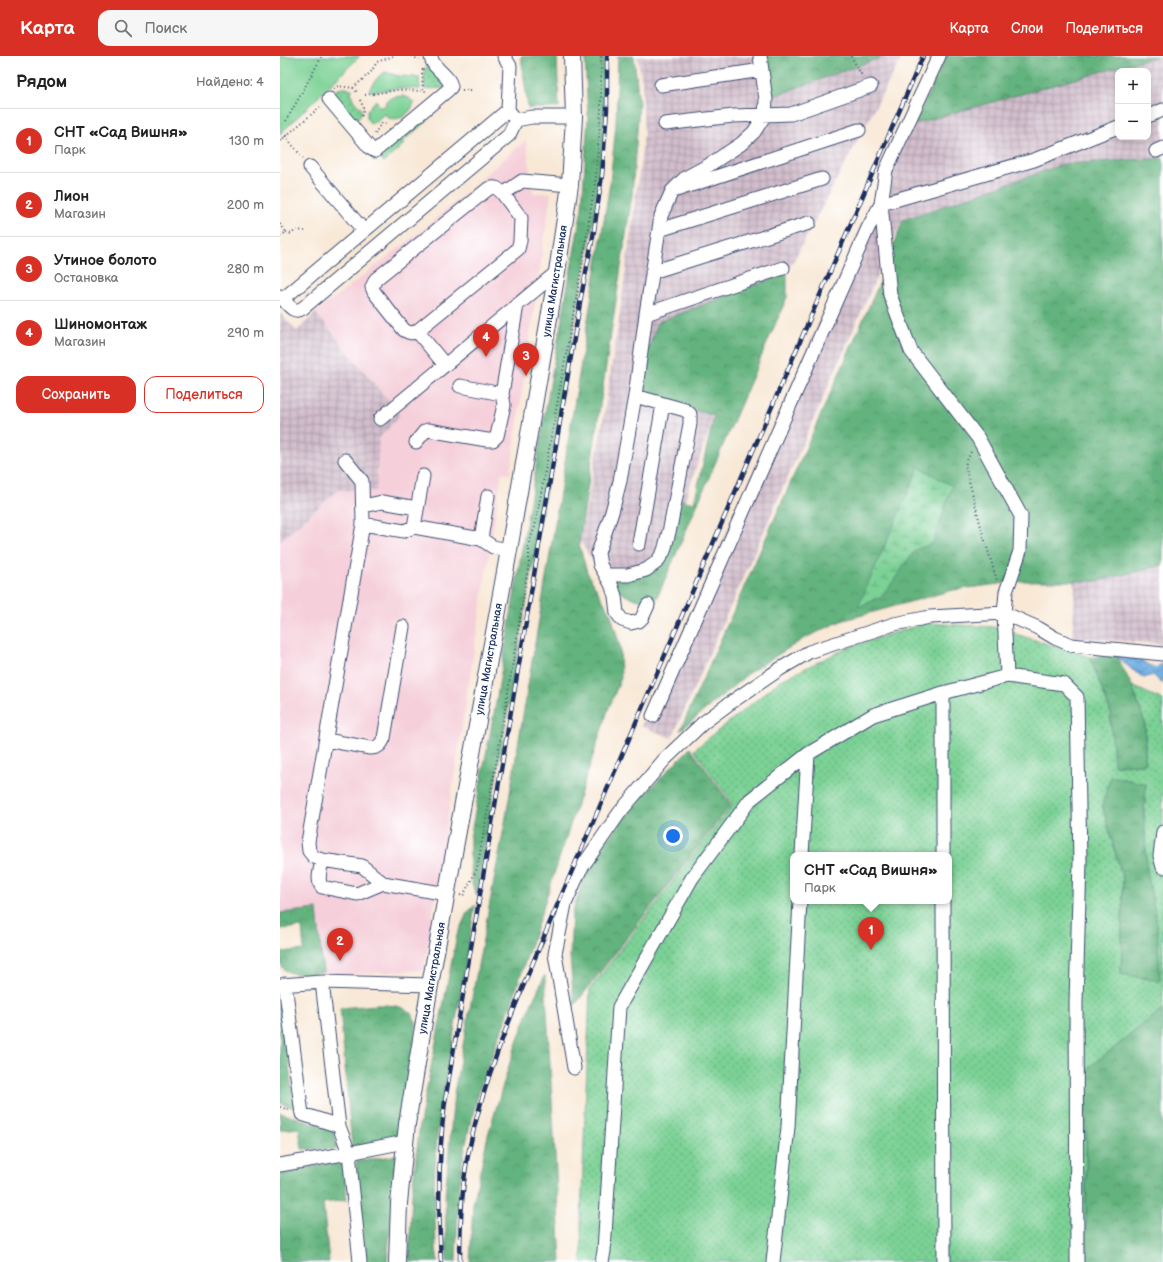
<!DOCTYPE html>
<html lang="ru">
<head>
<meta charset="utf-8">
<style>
	:root { --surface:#fff; --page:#f6f6f6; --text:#222; --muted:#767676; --line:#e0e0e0; --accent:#d93025 }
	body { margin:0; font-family:"Balsamiq Sans",sans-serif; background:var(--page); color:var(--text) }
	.controls { position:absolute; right:12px; top:12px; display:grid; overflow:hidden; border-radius:8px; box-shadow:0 2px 10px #0003 }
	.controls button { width:36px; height:36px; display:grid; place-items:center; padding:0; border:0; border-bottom:1px solid var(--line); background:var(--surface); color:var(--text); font:20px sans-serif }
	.you { position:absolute; left:393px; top:780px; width:14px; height:14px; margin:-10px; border:3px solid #fff; border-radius:50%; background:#1a73e8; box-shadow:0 0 0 6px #1a73e833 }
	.badge { display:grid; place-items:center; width:26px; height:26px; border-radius:50%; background:var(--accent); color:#fff; font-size:13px; font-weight:700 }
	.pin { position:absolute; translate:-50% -33px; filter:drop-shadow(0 1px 2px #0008) }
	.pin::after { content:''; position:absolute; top:21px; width:14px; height:12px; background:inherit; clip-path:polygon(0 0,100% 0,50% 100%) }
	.popup { position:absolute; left:510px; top:796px; width:162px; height:52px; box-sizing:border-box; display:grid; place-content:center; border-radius:8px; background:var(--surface); filter:drop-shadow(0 1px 3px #0005); font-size:13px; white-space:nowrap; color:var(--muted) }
	.popup b { font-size:15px; color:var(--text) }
	.popup::after { content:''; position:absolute; left:50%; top:100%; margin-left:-8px; border:8px solid transparent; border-top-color:var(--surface) }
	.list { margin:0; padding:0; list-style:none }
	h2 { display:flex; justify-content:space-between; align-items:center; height:52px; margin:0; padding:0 16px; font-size:17px }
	h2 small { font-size:13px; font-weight:400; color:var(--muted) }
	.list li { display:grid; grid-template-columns:26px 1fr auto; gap:12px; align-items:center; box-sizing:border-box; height:64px; padding:0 16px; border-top:1px solid var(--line) }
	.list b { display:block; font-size:15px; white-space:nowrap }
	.list p { margin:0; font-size:13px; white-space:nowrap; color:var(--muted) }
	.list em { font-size:13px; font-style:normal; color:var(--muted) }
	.actions { display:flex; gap:8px; padding:12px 16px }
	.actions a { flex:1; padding:9px 0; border:1px solid var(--accent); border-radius:12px; text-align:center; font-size:14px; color:var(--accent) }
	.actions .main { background:var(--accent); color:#fff }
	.icon { flex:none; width:22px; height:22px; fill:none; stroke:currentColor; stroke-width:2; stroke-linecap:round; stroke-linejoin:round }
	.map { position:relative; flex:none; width:883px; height:1206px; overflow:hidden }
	header { display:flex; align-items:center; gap:24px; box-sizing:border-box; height:56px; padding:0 20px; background:var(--accent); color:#fff }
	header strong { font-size:19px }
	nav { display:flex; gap:22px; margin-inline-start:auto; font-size:14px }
	.search { width:280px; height:36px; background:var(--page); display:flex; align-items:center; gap:10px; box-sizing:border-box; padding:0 14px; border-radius:12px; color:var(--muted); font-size:15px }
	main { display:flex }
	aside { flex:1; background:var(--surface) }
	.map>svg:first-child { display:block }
</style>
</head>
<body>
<header>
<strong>Карта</strong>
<div class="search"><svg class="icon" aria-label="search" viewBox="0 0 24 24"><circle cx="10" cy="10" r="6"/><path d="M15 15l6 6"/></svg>Поиск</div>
<nav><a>Карта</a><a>Слои</a><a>Поделиться</a></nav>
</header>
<main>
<aside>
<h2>Рядом<small>Найдено: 4</small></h2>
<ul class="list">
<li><span class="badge">1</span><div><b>СНТ «Сад Вишня»</b><p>Парк</p></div><em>130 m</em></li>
<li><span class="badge">2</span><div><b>Лион</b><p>Магазин</p></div><em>200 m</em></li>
<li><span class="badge">3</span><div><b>Утиное болото</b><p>Остановка</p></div><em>280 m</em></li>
<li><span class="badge">4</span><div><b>Шиномонтаж</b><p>Магазин</p></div><em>290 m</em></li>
</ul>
<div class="actions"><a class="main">Сохранить</a><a>Поделиться</a></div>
</aside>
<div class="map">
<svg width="883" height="1206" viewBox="0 0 883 1206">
	<defs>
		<pattern id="industrial-grid" width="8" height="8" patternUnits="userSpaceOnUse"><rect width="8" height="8" fill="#d1bdcb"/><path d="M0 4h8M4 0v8" fill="none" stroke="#a99aa8"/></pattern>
		<pattern id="grass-dots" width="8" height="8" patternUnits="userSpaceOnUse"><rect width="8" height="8" fill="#7bd195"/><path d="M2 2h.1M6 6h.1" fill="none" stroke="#64aa7d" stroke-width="1.8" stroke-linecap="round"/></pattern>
		<pattern id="forest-crowns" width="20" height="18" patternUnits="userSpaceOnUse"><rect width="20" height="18" fill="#64b37e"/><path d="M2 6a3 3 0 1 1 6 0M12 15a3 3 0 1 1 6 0" fill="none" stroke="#52926a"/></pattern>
		<pattern id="wetland-marsh" width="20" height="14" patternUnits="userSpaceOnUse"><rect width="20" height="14" fill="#7bd195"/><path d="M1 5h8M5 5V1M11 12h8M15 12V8" fill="none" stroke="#64aa7d"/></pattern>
		<pattern id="water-waves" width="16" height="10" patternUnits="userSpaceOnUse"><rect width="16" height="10" fill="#6faee2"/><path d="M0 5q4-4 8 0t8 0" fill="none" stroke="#5a8eba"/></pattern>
	</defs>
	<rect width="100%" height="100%" fill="#fff"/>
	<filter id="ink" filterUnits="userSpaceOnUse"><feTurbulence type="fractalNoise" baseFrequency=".025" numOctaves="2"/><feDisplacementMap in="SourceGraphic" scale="8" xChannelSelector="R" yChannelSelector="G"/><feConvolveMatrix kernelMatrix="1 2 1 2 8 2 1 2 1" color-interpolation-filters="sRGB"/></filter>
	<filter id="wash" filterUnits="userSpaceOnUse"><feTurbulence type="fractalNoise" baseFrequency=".012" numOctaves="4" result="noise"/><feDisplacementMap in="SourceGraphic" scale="16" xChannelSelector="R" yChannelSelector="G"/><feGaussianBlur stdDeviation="0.9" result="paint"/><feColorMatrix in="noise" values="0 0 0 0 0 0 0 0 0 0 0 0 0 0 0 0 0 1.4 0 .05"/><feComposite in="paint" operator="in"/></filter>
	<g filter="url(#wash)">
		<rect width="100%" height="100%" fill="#f8e8d5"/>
		<path fill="#f5cfda" d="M 246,84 L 253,137 L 271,137 L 230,418 L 222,416 L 144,914 L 44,920 L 36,908 L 32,864 L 0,866 L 0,485 L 58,434 L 120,359 L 51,275 L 35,257 L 145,172 Z"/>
		<path fill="url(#industrial-grid)" fill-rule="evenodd" d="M 357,0 L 487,0 L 494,40 L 605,0 L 618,0 L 622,1 L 507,217 L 378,267 L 376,342 L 434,360 L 381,513 L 318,514 L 300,485 L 324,359 L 340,257 L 364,79 L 362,26 Z
			M 878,0 L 883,0 L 883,102 L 784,108 L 622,164 L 392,682 L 361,670 L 606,114 L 634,68 ZM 838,15 L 868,15 L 868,81 L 838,81 Z
			M 0,257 L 17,275 L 35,257 L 51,275 L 120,359 L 99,383 L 96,435 L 58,434 L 0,485 Z
			M 883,298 L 883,588 L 792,581 L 795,531 L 717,395 Z"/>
		<path fill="url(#grass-dots)" stroke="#4b807a" fill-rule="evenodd" d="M 148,7 L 167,32 L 144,33 L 144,17 Z
			M 64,32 L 72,33 L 71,39 L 74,45 L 81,52 L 82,56 L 76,66 L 52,40 C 54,33 58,33 64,32 Z
			M 145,59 L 149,63 L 122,86 L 124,88 L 104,106 L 98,99 Z
			M 645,567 L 713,571 L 810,601 L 830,654 L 835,709 L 865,708 L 865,668 L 852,630 L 883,644 L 883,953 L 806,1014 L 806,1206 L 302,1206 L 301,1162 L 310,933 L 453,748 L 414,694 L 501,624 L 567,592 ZM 866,728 L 864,758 L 867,815 L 877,869 L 841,918 L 843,824 L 822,749 ZM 513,799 L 669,799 L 669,845 L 513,845 Z"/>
		<path fill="url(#forest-crowns)" stroke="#40716e" d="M 241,0 L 277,0 L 279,52 L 248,52 Z
			M 305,0 L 324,0 L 324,73 L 314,162 L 295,265 L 196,839 L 192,828 L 190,810 L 190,782 L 215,652 L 269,334 L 302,152 L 308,61 Z
			M 338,0 L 354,0 L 359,49 L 352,139 L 299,488 L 307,516 L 331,559 L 340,590 L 341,622 L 328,654 L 231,949 L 201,1029 L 190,1068 L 182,1107 L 178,1146 L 176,1206 L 167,1206 L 165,1141 L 174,1037 L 226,761 L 272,486 L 330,127 L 336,68 Z
			M 487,0 L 605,0 L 494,40 Z
			M 666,0 L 878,0 L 634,68 Z
			M 883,102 L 883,509 L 817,525 L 742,525 L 673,534 L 561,565 L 525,582 L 470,616 L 400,675 L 599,228 L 623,164 L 784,108 Z
			M 507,217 L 507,241 L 374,549 L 347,540 L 339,535 L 333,524 L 369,516 L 401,444 L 414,447 L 434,360 C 418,354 378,346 367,336 C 361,331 361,320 362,313 C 366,297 373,282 378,266 Z
			M 837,600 L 852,630 L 865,668 L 865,708 L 834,709 L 830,654 L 810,601 Z
			M 410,692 L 451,748 L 294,950 L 290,900 L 292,857 L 305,818 L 325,786 L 360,743 Z
			M 831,720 L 866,728 L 864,758 L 867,815 L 877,869 L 880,925 L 841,918 L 843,824 L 822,749 Z
			M 195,849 L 157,1079 L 154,1130 L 156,1192 L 158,1206 L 129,1206 L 132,1136 L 140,1067 L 177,879 L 187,857 Z
			M 37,853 L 43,916 C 31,917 8,923 1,909 C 0,905 0,901 0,896 L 24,894 L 22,871 L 0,873 L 0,857 Z
			M 265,919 L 281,1206 L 190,1206 L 193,1148 L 208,1079 L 231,1003 L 250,951 Z
			M 0,938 L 1,938 L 14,1052 L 0,1047 Z
			M 97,949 C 114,949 132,949 137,969 L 118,1085 L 72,1092 L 60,952 Z
			M 883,953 L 883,1206 L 806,1206 L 806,1014 Z
			M 0,1057 L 54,1073 L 57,1093 L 22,1093 L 19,1072 L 0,1074 Z
			M 117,1099 L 107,1206 L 85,1206 L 76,1106 Z
			M 63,1105 L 67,1144 L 43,1147 L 49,1206 L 0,1206 L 0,1116 Z"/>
		<path fill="url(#wetland-marsh)" stroke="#4b807a" d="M 639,411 L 672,430 L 653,487 L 635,494 L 602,541 L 578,551 Z"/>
		<path fill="#7bd195" stroke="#4b807a" d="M 0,0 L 80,0 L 0,78 Z
			M 105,16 L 119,20 L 139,21 L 140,33 L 118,32 L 92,36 L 89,34 C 93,27 98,20 105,16 Z
			M 123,40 L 129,42 L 134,47 C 129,59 121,65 108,62 L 106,58 L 101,60 L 97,66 L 90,67 L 87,63 L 87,55 L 96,44 L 100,51 L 105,50 L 106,45 L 113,41 Z"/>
		<path fill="url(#water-waves)" stroke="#456ea0" d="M 853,598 L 867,608 L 876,612 L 883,607 L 883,628 L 873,619 L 864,622 L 850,612 L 837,600 Z"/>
	</g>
	<g filter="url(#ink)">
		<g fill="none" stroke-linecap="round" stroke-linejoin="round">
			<g stroke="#3c4b70" stroke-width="15">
				<path id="minor" d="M 224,0 L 230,10 L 228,54
					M 659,0 L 606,114 L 601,148 L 610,239 L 631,295 L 698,382 L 741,460 L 740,495 L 726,536 L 724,557 L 758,572 L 775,582 L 791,589 L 883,598
					M 381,29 L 482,14
					M 49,43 L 90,92 L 95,95 L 168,34 L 171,31 C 170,19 151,12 151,0
					M 868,60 L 883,54
					M 385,68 L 453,60 L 511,58 L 591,30
					M 876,95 L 883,92
					M 30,111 L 84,175
					M 396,134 L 579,74
					M 223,138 L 241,162 L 240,185 L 238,193 L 137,275 C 132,278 129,277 124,274 L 94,236 L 92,231 L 96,223 L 208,133 C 215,130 218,132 223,138 L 242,125 L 290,129
					M 379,174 L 542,123
					M 372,216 L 529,167
					M 0,240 L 3,243 L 228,54 L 236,64 L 252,61 L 294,61
					M 3,243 C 9,250 14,258 23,252 L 229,79 L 236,64
					M 366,258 L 503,212
					M 137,275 L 165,309
					M 180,330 L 222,338
					M 100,363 L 277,216
					M 136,386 L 145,375 L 148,374 L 207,384 L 213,384 L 217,380 L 224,349 L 222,338 L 237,249
					M 65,404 L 82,425 L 83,468
					M 83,450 L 102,446 L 137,452
					M 134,471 L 143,420
					M 201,483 L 208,440
					M 359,488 L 383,348
					M 326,519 L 348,519 L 366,514 L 377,506 L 384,495 L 390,472 L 410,368 L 410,358 L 405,354 L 355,340
					M 368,549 L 362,562 L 359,565 L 351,567 L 342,564 L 337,557 L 335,540 L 331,528 L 320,509 L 318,497 L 332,456 L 340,425 L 355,340 L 366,258 L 381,160 L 392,135 L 405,122 L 429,109 L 461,88 L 474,76 L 485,59 L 486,44 L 480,0
					M 663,637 L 663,799
					M 373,660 L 588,172 L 601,148 L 754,104 L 838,71
					M 46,684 L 90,692 C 98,692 101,689 104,682 L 123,571
					M 883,776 L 880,800 L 883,811
					M 522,799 L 528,698
					M 42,804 C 41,812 36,824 42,831 L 77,838 L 103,827
					M 167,838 L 103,827 L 82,810 L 42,804 L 34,801 L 29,795 L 28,786 L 83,468 L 124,475 L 134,471 L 201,483 L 213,491 L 229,494
					M 663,845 L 664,1206
					M 42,926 L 59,1070
					M 5,928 L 22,1058 L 59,1070 L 69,1097 L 80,1206
					M 0,929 L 42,926 L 150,929
					M 294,1012 L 275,898 L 285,848 L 300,814 L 340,756 L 385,703 L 423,667 L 450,647 L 500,613 L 529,596 L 614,568 L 650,561 L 724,557 L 727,620
					M 0,1109 L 69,1097 L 125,1086
					M 322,1206 L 324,1195 L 339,951 L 412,822 L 470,744 L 528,698 L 593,659 L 663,637 L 727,620 L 784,628 L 797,641 L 800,806 L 796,946 L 797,1206
					M 493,1206 L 508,1071 L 520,845"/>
			</g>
			<g stroke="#3c4b70" stroke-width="18">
				<path id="major" d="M 117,1206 L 119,1147 L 127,1068 L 150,929 L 229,494 L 277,216 L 290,129 L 294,61 L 292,0"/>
			</g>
			<path stroke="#3c4b70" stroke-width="2" stroke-dasharray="1 3" stroke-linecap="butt" d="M 132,0 L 139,4
				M 571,0 L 582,20
				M 73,32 L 91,16 L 97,6 L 113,0
				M 54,33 L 58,30 L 73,32 L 78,37
				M 143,34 L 142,16 L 143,13
				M 182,34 L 192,34
				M 85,39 L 117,34 L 148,35
				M 80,44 C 83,50 85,55 81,61
				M 6,65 L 42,0
				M 95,78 L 98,72 L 102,67 L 108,68
				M 5,80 L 23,102
				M 0,85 L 40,51
				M 0,168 L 6,176 L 0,181
				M 6,176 L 11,178 L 16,174 L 25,175
				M 691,396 L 685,409 L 701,471 L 717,525
				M 180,839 L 183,840 L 197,813 L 217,703 L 249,507 L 249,487 L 255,471 L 302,210 L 316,120 L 321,53 L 321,0
				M 0,1051 L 9,1054"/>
			<use href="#minor" stroke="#fff" stroke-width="13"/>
			<use href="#major" stroke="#fff" stroke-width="16"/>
			<g stroke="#1b2f5e" stroke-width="4.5">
				<path id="rail" d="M 161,1206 C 158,1152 158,1099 165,1045 L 301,241 L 314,175 L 322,119 L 327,53 L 327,0
					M 180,1206 C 180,1169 181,1131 189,1094 C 206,1012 241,936 273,859 L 643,0"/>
			</g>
			<use href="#rail" stroke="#fff" stroke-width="3" stroke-dasharray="9" stroke-linecap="butt"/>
		</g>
	</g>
	<g text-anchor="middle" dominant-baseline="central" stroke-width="3.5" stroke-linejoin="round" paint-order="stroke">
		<g font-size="11" fill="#1b2f5e" stroke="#fff">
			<text transform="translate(275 225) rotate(-81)">улица Магистральная</text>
			<text transform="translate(209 603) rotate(-80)">улица Магистральная</text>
			<text transform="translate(152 922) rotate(-80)">улица Магистральная</text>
		</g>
	</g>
</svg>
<div class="controls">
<button>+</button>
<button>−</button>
</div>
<div class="you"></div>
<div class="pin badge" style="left:591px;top:894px">1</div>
<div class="popup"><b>СНТ «Сад Вишня»</b>Парк</div>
<div class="pin badge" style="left:60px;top:905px">2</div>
<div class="pin badge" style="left:246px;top:320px">3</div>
<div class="pin badge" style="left:206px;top:301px">4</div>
</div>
</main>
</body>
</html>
